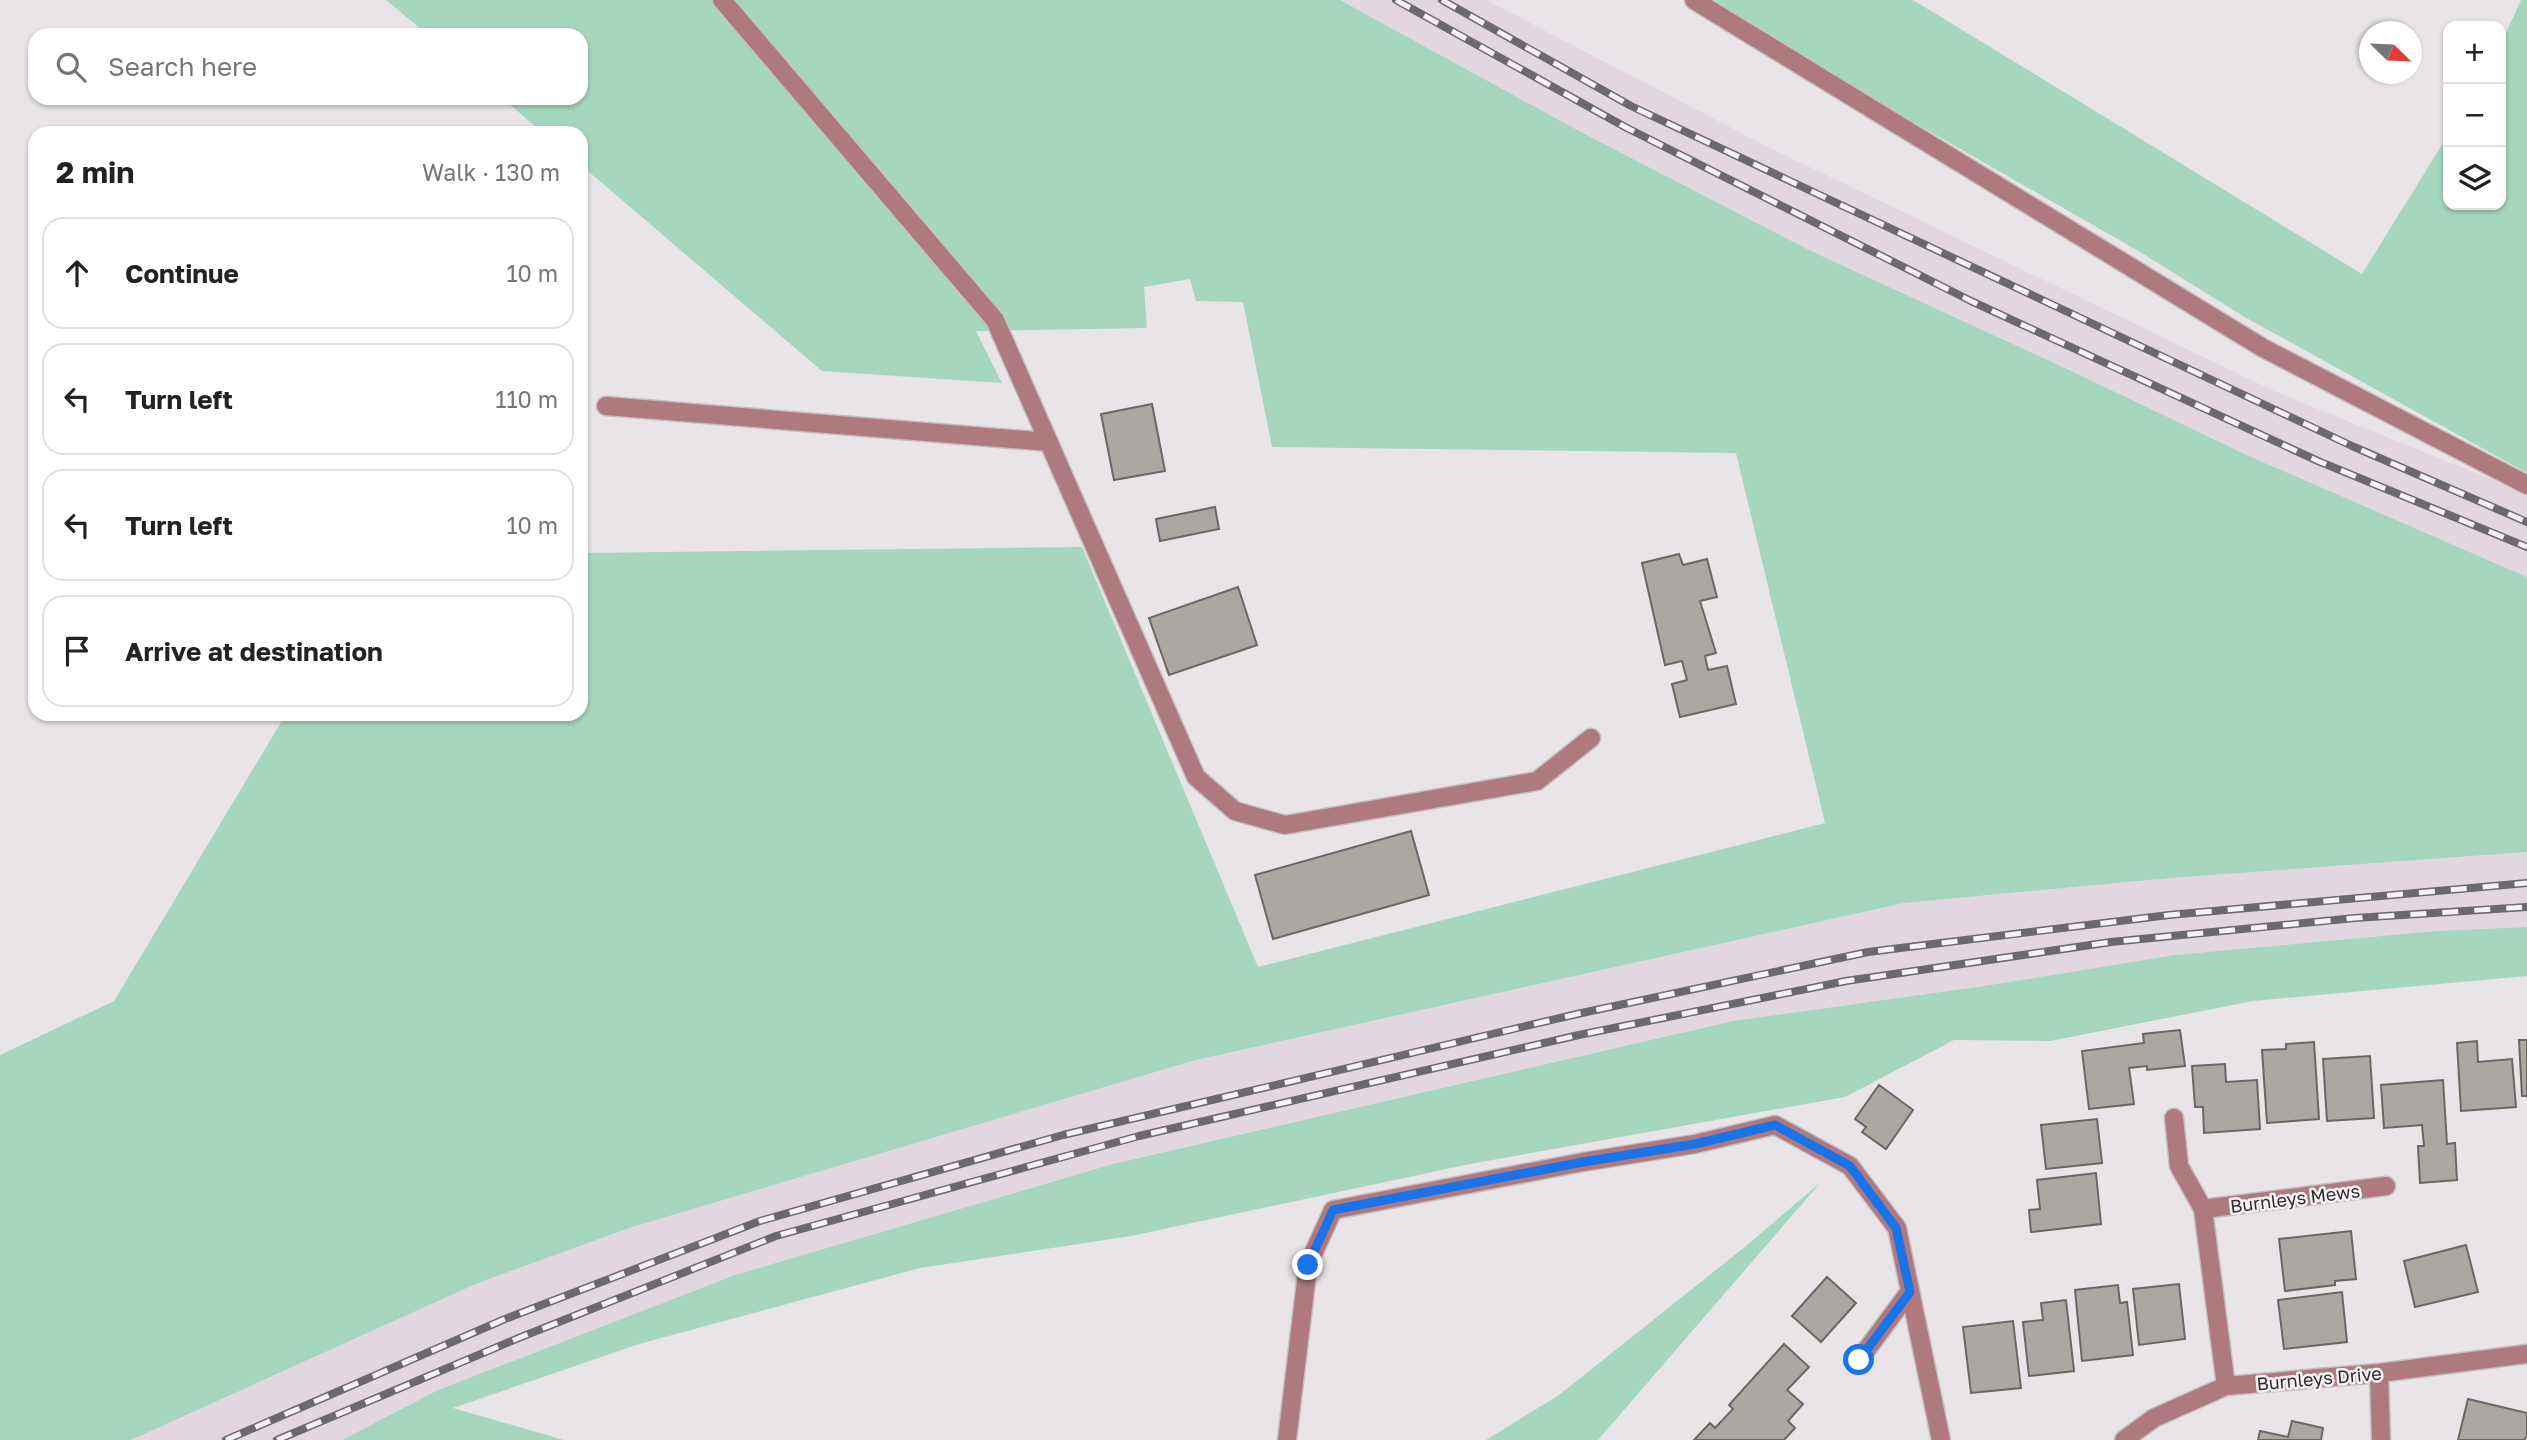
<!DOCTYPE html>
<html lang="en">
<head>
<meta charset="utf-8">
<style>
	:root { --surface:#fff; --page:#f6f6f6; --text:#222; --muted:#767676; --line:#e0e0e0 }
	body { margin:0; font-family:"Golos Text",sans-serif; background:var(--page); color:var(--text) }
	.controls { position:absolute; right:21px; top:21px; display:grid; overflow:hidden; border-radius:14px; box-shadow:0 2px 5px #0004 }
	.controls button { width:63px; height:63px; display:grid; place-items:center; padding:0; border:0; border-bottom:2px solid var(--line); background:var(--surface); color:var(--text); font:35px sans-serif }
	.compass { position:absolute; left:2359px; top:21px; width:63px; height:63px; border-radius:50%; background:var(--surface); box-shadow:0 2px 5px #0004; rotate:113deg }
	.stop { position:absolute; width:21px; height:21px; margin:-16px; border:5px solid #1a73e8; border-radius:50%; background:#fff }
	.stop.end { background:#1a73e8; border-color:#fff; box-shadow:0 2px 7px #0008 }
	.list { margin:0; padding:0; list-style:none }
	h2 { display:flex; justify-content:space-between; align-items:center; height:91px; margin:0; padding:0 28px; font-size:30px }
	h2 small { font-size:23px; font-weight:400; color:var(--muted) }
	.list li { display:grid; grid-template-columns:46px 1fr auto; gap:21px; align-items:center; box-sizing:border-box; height:112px; margin:0 14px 14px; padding:0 14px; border:2px solid var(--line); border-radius:21px }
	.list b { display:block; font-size:26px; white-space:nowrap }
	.list em { font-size:23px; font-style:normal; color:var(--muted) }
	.icon { flex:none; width:38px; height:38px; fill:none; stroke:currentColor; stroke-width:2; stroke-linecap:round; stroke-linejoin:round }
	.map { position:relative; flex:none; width:2527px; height:1440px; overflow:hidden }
	.search { position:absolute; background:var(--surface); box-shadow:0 2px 5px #0004; left:28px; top:28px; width:560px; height:77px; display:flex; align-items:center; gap:18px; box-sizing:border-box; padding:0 24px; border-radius:21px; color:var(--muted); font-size:26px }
	.panel { position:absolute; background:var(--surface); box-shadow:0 2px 5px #0004; left:28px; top:126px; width:560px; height:595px; border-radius:21px }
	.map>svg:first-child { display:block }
</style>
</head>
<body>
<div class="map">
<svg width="2527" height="1440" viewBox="0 0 2527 1440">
	<rect width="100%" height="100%" fill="#e8e4e8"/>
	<path fill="#e2d7e1" d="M 1340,0 L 1486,0 L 1768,147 L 2274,391 L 2527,494 L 2527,577 L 2249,456 L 2067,369 L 1811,251 L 1581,132 Z
		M 2527,852 L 2527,927 L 2436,931 L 2175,955 L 1984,986 L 1733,1021 L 1113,1164 L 735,1275 L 438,1390 L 342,1440 L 131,1440 L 478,1283 L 632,1227 L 1196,1060 L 1904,903 L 2171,878 Z"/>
	<path fill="#a7d6bf" d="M 386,0 L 1340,0 L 1581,132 L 1811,251 L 2067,369 L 2249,456 L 2527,577 L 2527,852 L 2171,878 L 1904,903 L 1196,1060 L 632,1227 L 478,1283 L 131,1440 L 0,1440 L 0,1055 L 114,1001 L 286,714 L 581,714 L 581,553 L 1082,547 L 1258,967 L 1825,823 L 1736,453 L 1272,447 L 1243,302 L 1196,301 L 1190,279 L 1144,287 L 1147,328 L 976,331 L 1002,383 L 822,371 L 581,165 L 581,133 L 543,133 L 502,98 L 581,98 L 581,35 L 428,35 Z
		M 1714,0 L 1913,0 L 2362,274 L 2448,135 L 2448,205 L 2501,205 L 2501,44 L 2521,0 L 2527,0 L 2527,473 L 2243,316 L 2140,252 L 1889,108 Z
		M 2527,927 L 2527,976 L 2253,1001 L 2050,1041 L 1954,1040 L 1845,1097 L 1470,1164 L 1131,1236 L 920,1268 L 639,1344 L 453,1408 L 564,1440 L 342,1440 L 438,1390 L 735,1275 L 1113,1164 L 1733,1021 L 1984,986 L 2175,955 L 2436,931 Z
		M 1821,1182 L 1598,1440 L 1486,1440 L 1559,1395 L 1746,1246 Z"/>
	<path fill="#aba8a4" stroke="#6b6864" stroke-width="2" d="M 1152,404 L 1165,471 L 1114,480 L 1101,414 Z
		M 1215,507 L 1219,529 L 1160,541 L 1156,519 Z
		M 1679,554 L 1683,565 L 1707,559 L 1717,597 L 1700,601 L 1716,653 L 1705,656 L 1708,670 L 1727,666 L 1736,704 L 1680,717 L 1672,684 L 1687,680 L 1682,661 L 1665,665 L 1642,563 Z
		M 1238,587 L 1257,645 L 1169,675 L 1149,618 Z
		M 1411,831 L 1429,895 L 1273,939 L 1255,875 Z
		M 2180,1030 L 2185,1066 L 2147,1070 L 2147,1066 L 2129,1068 L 2134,1104 L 2089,1109 L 2082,1051 L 2144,1043 L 2143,1034 Z
		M 2519,1040 L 2527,1040 L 2527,1096 L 2522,1096 Z
		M 2477,1041 L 2478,1062 L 2512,1059 L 2516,1107 L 2461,1111 L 2457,1043 Z
		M 2314,1042 L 2319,1119 L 2267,1123 L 2262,1050 L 2286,1049 L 2286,1044 Z
		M 2370,1056 L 2374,1118 L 2327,1121 L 2323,1059 Z
		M 2225,1064 L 2226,1082 L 2257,1080 L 2260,1129 L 2204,1133 L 2203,1107 L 2195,1107 L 2192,1066 Z
		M 2443,1080 L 2447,1144 L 2455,1143 L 2457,1180 L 2420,1183 L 2418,1146 L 2424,1146 L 2422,1125 L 2384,1128 L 2381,1085 Z
		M 1879,1085 L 1913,1110 L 1886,1149 L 1862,1132 L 1866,1127 L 1855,1119 Z
		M 2097,1119 L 2102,1163 L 2046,1169 L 2041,1125 Z
		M 2096,1173 L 2101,1224 L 2031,1232 L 2029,1210 L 2040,1209 L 2037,1180 Z
		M 2351,1231 L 2356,1279 L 2335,1281 L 2335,1285 L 2285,1291 L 2279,1239 Z
		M 2466,1245 L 2478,1292 L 2415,1307 L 2404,1261 Z
		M 1827,1277 L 1856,1303 L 1821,1342 L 1792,1316 Z
		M 2179,1284 L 2185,1339 L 2139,1345 L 2133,1289 Z
		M 2118,1285 L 2120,1303 L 2127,1302 L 2133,1355 L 2082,1361 L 2075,1290 Z
		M 2342,1292 L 2347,1342 L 2284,1349 L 2278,1300 Z
		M 2066,1300 L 2074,1371 L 2029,1376 L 2023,1322 L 2043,1320 L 2041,1303 Z
		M 2013,1321 L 2021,1388 L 1971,1393 L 1963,1327 Z
		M 1784,1344 L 1809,1367 L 1787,1390 L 1803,1404 L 1788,1421 L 1795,1428 L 1784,1440 L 1694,1440 L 1710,1423 L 1715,1428 L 1733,1409 L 1729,1405 Z
		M 2468,1399 L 2527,1413 L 2527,1436 L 2524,1440 L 2458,1440 Z
		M 2292,1421 L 2323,1428 L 2321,1440 L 2258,1440 L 2260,1431 L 2288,1437 Z"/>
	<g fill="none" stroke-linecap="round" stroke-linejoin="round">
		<g stroke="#c3bfc3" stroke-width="21">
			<path id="minor" d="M 722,0 L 995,320 L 1196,777 L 1235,811 L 1285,825 L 1537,781 L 1591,738
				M 1694,0 L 2263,348 L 2527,485
				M 606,406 L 1049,442
				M 2174,1118 L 2179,1166 L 2203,1209 L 2226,1386
				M 2203,1209 L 2386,1186
				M 1859,1360 L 1910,1291
				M 2379,1373 L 2381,1440
				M 1287,1440 L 1308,1265 L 1333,1210 L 1583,1162 L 1695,1144 L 1775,1125 L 1850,1166 L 1897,1228 L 1941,1440
				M 2124,1440 L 2154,1418 L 2226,1386 L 2379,1373 L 2527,1354"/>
		</g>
		<use href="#minor" stroke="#af7a7f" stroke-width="18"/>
		<g stroke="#6c696c" stroke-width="8">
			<path id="rail" d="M 1396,0 L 1627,128 L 1971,301 L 2318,461 L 2527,547
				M 1442,0 L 1631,106 L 2352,446 L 2527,522
				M 226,1440 L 505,1319 L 760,1221 L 1063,1135 L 1577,1014 L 1868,952 L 2169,915 L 2527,883
				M 277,1440 L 521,1337 L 776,1236 L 1139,1136 L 1579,1035 L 1846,981 L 2111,942 L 2355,918 L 2527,907"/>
		</g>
		<use href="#rail" stroke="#f6f1f5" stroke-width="5" stroke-dasharray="16" stroke-linecap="butt"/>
	</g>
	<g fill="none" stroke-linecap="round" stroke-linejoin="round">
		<path stroke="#1a73e8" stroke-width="9" d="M 1308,1265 L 1333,1210 L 1583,1162 L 1695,1144 L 1775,1125 L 1850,1166 L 1896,1228 L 1910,1292 L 1859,1360"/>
	</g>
	<g text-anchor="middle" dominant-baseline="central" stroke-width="5" stroke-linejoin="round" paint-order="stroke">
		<g font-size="18" fill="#2e2c2e" stroke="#f6f1f5">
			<text transform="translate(2295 1198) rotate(-7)">Burnleys Mews</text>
			<text transform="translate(2319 1378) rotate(-5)">Burnleys Drive</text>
		</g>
	</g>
</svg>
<div class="controls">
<button>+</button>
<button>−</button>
<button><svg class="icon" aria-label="layers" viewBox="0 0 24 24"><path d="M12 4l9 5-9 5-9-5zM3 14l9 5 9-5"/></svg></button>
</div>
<svg class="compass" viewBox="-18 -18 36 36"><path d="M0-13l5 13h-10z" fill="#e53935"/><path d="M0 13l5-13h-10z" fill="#767676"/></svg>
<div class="stop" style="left:1859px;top:1360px"></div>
<div class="stop end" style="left:1308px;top:1265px"></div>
<div class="search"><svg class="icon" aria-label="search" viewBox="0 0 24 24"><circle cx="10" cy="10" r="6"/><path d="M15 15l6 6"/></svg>Search here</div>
<section class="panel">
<h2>2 min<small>Walk · 130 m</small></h2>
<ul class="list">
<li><svg class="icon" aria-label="ahead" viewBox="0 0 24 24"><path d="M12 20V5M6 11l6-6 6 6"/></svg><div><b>Continue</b></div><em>10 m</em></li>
<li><svg class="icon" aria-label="left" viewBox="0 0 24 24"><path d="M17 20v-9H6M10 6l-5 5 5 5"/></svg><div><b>Turn left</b></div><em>110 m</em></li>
<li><svg class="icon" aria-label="left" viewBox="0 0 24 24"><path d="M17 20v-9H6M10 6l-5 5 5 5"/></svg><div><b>Turn left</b></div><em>10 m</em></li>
<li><svg class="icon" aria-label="arrive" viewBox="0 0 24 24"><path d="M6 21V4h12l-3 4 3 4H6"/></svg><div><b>Arrive at destination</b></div></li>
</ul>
</section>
</div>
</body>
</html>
